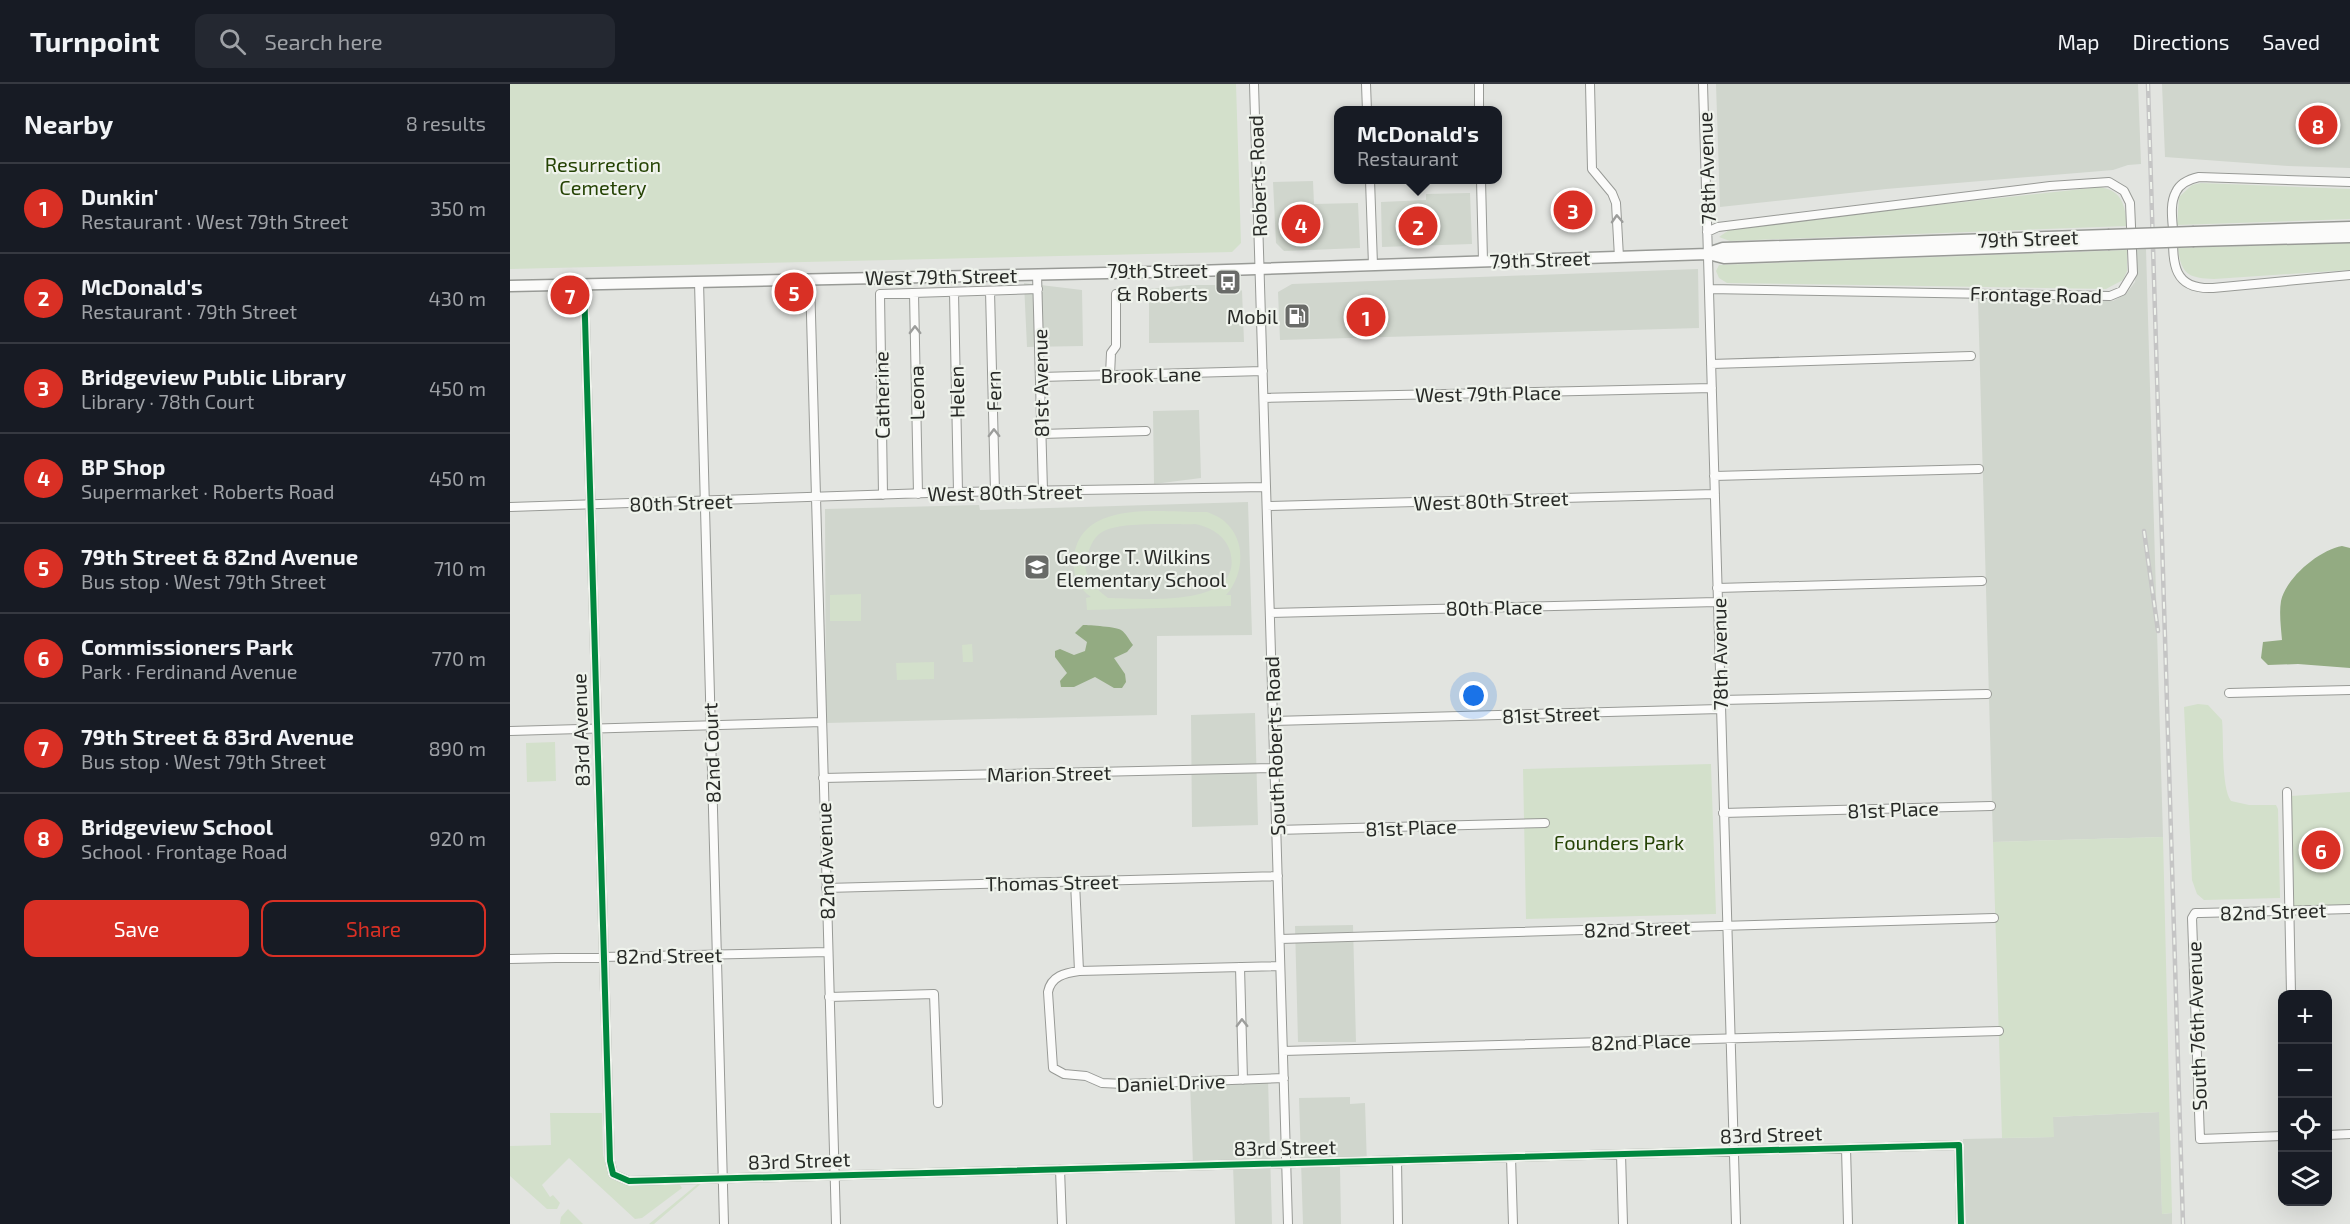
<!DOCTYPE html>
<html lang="en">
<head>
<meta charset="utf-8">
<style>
	:root { --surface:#171b24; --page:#242831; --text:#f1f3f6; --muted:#9ea1a6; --line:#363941; --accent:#d93025 }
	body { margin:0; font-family:"Exo 2",sans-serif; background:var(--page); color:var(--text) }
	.controls { position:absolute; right:18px; bottom:18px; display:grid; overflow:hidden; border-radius:12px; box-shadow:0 6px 24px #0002 }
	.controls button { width:54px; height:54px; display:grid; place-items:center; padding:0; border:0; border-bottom:2px solid var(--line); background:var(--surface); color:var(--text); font:30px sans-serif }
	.you { position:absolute; left:964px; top:612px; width:21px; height:21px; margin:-15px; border:4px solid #fff; border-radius:50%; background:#1a73e8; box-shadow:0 0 0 9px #1a73e833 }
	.badge { display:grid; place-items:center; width:39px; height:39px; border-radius:50%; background:var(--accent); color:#fff; font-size:20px; font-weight:700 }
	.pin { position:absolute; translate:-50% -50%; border:3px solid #fff; box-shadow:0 2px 6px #0006 }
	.popup { position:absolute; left:824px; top:22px; width:168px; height:78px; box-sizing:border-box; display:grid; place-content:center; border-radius:12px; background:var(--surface); filter:drop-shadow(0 2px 4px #0005); font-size:20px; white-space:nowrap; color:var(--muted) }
	.popup b { font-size:22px; color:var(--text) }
	.popup::after { content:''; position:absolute; left:50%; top:100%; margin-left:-12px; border:12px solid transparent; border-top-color:var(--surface) }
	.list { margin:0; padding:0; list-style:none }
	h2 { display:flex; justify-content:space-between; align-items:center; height:78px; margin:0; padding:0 24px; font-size:26px }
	h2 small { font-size:20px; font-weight:400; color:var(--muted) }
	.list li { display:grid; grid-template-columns:39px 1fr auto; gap:18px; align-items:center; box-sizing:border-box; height:90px; padding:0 24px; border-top:2px solid var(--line) }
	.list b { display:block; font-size:22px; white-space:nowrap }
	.list p { margin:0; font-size:20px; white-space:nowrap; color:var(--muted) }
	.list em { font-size:20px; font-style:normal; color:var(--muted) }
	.actions { display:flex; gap:12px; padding:18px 24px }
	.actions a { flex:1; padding:14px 0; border:2px solid var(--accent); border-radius:12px; text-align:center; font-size:21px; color:var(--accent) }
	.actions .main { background:var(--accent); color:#fff }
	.icon { flex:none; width:33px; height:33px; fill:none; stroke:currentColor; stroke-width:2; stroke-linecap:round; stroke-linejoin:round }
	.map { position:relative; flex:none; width:1840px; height:1140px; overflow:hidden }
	header { display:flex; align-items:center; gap:36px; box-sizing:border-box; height:84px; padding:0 30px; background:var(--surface); border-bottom:2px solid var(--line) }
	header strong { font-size:28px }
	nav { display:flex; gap:33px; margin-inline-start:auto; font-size:21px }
	.search { width:420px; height:54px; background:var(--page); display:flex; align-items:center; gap:15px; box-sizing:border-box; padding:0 21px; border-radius:12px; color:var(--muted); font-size:22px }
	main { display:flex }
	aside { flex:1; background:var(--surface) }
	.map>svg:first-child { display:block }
</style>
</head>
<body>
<header>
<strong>Turnpoint</strong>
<div class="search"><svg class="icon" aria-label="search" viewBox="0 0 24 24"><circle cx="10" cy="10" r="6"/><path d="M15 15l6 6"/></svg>Search here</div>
<nav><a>Map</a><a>Directions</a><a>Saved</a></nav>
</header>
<main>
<aside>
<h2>Nearby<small>8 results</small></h2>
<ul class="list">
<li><span class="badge">1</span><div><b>Dunkin'</b><p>Restaurant · West 79th Street</p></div><em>350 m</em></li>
<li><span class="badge">2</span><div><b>McDonald's</b><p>Restaurant · 79th Street</p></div><em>430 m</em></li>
<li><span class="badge">3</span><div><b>Bridgeview Public Library</b><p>Library · 78th Court</p></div><em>450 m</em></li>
<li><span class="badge">4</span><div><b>BP Shop</b><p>Supermarket · Roberts Road</p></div><em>450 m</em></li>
<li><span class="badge">5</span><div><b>79th Street &amp; 82nd Avenue</b><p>Bus stop · West 79th Street</p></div><em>710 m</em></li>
<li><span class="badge">6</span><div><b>Commissioners Park</b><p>Park · Ferdinand Avenue</p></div><em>770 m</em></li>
<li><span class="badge">7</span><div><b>79th Street &amp; 83rd Avenue</b><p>Bus stop · West 79th Street</p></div><em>890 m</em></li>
<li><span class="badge">8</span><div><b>Bridgeview School</b><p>School · Frontage Road</p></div><em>920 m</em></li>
</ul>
<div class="actions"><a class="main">Save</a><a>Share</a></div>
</aside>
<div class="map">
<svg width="1840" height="1140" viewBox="0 0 1840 1140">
	<rect width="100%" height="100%" fill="#e2e4e0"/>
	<path fill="#d0d6cd" d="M 1206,0 L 1628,0 L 1631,80 L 1618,81 L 1603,86 L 1376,105 L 1210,123 Z
		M 1652,0 L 1840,0 L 1840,84 L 1778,82 L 1655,73 Z
		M 803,97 L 804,120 L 848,119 L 850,164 L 774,167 L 766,159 L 763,98 Z
		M 960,109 L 962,160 L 872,163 L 871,118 L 916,116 L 916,110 Z
		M 1636,165 L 1653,753 L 1483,758 L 1468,215 L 1603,217 L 1616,210 L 1625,198 L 1627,166 Z
		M 1188,185 L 1189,244 L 770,256 L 768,208 L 782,200 Z
		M 514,199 L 572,206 L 573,262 L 517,263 Z
		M 678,201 L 727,201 L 732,207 L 734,258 L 639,259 L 639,205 Z
		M 689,326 L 691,394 L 644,400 L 643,327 Z
		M 738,418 L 742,551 L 647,552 L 647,631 L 316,639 L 315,425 L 469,421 L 470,426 Z
		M 745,629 L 748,741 L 682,743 L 681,631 Z
		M 843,841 L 846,958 L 788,958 L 785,842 Z
		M 758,994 L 762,1140 L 725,1140 L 723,1081 L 683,1082 L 680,998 Z
		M 840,1013 L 840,1020 L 855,1019 L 857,1082 L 830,1083 L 831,1140 L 793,1140 L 789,1014 Z
		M 1650,1028 L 1652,1130 L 1662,1129 L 1662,1140 L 1455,1140 L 1453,1055 L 1543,1053 L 1543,1033 Z"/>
	<path fill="#d3e0cb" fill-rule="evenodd" d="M 0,0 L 726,0 L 731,159 L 722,168 L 0,185 Z
		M 1691,99 L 1840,105 L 1840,135 L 1667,141 L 1669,113 L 1682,101 Z
		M 1590,103 C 1613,107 1615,122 1617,142 L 1220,157 L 1209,153 L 1219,146 L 1272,138 Z
		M 1840,159 L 1840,186 L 1704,195 C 1679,194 1671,191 1668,164 Z
		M 1617,166 L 1617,187 L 1613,196 L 1596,205 L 1217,199 L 1209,194 L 1206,187 L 1209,181 Z
		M 697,428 C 702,430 710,433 714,437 C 737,456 734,491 716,511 L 721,511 L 721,522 L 577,526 L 576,514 L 581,513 C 567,503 562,489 564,472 C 572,414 654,429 697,428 ZM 685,440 C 700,443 715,451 720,467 C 736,526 630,514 598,514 C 587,506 572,492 576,476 C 579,466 582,454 592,448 C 612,437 661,441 685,440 Z
		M 351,510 L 351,537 L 320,537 L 320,511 Z
		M 462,560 L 463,578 L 453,578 L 452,561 Z
		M 424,578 L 424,595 L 387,596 L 386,579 Z
		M 1688,620 L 1698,621 L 1712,636 C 1714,655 1711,704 1721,717 L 1739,721 L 1766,721 L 1768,725 L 1770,814 L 1694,816 L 1687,810 L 1682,796 L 1674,623 Z
		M 45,658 L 46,697 L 17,698 L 16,659 Z
		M 1201,680 L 1206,830 L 1016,835 L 1013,685 Z
		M 1840,708 L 1840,821 L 1784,822 L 1781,712 Z
		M 1653,753 L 1662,1129 L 1652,1130 L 1649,1028 L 1543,1033 L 1544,1053 L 1492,1054 L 1483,758 Z
		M 40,1029 L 92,1029 L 93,1071 L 100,1091 L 168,1098 L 172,1104 L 132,1134 L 125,1135 L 59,1074 L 32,1101 L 40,1113 L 43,1111 L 50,1119 L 47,1125 L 37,1125 L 0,1092 L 0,1062 L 41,1061 Z
		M 190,1098 L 193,1098 L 144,1140 L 139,1140 Z
		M 58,1125 L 73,1140 L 50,1140 L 51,1133 Z"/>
	<path fill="#93ab82" d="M 1832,462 L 1840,464 L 1840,584 L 1788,580 L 1758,581 L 1751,574 L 1753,558 L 1772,556 C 1771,544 1769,529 1771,517 C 1776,494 1809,466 1832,462 Z
		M 573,541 C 579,541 608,543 611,546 C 616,549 619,556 623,561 L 617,568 L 604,574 L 615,590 L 616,598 L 612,604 L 604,604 L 585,593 L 564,603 L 551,603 L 550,597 L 557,589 L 545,573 L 545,567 L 550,565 L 564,571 L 575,567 L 577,558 L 565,549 Z"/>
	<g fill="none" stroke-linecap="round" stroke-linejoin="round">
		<g stroke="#989a96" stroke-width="10">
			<path id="minor" d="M 744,0 L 778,1140
				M 856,0 L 857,27
				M 969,0 L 969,27
				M 1080,0 L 1082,85 L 1102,109 L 1106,119 L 1109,173
				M 1193,0 L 1226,1140
				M 860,96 L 863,181
				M 971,96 L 973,177
				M 1840,98 L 1689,93 C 1680,95 1670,99 1666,108 C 1660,119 1662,133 1663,145 C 1663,177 1661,206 1703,204 L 1840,191
				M 1197,148 L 1208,143 L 1540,102 L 1599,98 L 1614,107 L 1620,119 L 1623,189 L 1612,207 L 1600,212 L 1199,205
				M 527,190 L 533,407
				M 300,195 L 326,1140
				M 189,198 L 214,1140
				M 74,201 L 100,1077 L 103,1090 L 119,1097 L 1449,1061 L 1451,1140
				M 480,207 L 485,408
				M 444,208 L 448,408
				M 404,209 L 408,410
				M 1201,280 L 1461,272
				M 600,291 L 601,269 L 606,262 L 606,210
				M 530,293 L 753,287
				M 754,314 L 1202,304
				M 531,350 L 636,347
				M 1204,392 L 1469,385
				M 373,411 L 370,210 L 528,205
				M 757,422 L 1205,410
				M 0,423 L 448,408 L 756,403
				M 1207,504 L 1472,497
				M 760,529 L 1207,518
				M 1719,609 L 1840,606
				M 1210,616 L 1477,610
				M 763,637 L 1210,625
				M 0,647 L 312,638
				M 313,694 L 764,684
				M 1777,708 L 1781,910
				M 1213,729 L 1481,722
				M 766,746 L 1035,739
				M 565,798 L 569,887
				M 316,804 L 768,792
				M 770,855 L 1484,834
				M 0,875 L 318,868
				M 770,882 L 569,887 C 555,889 541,892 538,908 L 543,984 L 554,990 L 576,992 L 592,999 L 614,1000 L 774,994
				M 730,883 L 733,996
				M 319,913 L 424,910 L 428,1019
				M 773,967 L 1489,947
				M 1818,1051 L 1840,1050
				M 1772,1052 L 1690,1055 L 1682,834 L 1685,829 L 1691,829 L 1840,825
				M 1336,1064 L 1338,1140
				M 1111,1070 L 1113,1140
				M 1001,1073 L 1003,1140
				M 887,1076 L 888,1140
				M 550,1085 L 552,1140"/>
		</g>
		<g stroke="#989a96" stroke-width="13">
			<path id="major" d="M 1684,148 L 1840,143
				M 1684,157 L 1840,153
				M 1198,169 L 1213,164 L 1598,151
				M 0,202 L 686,187 L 1198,170 L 1214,174 L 1598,160"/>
		</g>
		<use href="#minor" stroke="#fbfbfa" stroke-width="8"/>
		<use href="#major" stroke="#fbfbfa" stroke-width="10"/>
		<g stroke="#c5c5c5" stroke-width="4.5">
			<path id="rail" d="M 1638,0 L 1673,1140
				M 1634,447 L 1648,547"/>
		</g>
		<use href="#rail" stroke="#eff3ec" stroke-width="2" stroke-dasharray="7" stroke-linecap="butt"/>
		<g stroke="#989a96" stroke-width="13" stroke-linecap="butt">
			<path id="major-bridge" d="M 1598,151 L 1684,148
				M 1598,160 L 1684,157"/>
		</g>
		<use href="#major-bridge" stroke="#fbfbfa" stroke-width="10"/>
		<g stroke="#eff3ec" stroke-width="10">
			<path id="cycleway" d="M 74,201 L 100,1077 L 103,1090 L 119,1097 L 1449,1061 L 1451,1140"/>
		</g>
		<use href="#cycleway" stroke="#00873e" stroke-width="6"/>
	</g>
	<defs><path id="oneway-chevron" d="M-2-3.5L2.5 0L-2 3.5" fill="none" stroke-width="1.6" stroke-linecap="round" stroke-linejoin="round" transform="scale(1.5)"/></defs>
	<g stroke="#9c9d9b">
		<use href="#oneway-chevron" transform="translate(1107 135) rotate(-93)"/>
		<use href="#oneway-chevron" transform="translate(405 246) rotate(-91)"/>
		<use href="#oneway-chevron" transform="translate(484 349) rotate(-91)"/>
		<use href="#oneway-chevron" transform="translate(732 939) rotate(-91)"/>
	</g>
	<defs>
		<g id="bus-square" transform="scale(1.35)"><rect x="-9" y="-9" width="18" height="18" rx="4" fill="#696b68" stroke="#eff3ec"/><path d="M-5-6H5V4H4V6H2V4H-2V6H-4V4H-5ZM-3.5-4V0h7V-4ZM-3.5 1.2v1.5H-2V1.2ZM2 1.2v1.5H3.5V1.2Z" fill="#fff"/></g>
		<g id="fuel-square" transform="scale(1.35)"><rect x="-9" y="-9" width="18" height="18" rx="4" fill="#696b68" stroke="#eff3ec"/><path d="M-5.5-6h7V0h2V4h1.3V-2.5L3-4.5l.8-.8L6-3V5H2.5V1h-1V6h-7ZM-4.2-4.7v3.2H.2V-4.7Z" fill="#fff"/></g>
		<g id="school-square" transform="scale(1.35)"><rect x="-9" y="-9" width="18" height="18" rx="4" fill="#696b68" stroke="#eff3ec"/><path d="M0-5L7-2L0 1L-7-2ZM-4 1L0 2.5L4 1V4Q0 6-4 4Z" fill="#fff"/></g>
	</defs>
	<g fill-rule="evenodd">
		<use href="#bus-square" x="718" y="198"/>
		<use href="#fuel-square" x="787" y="232"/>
		<use href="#school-square" x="527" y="483"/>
	</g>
	<g text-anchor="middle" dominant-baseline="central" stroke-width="4.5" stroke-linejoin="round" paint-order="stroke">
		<g font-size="20" fill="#254304" stroke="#eff3ec">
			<text x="93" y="80">Resurrection<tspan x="93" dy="23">Cemetery</tspan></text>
			<text x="1109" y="758">Founders Park</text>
		</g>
		<g font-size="20" fill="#282a27" stroke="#eff3ec">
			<text transform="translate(1196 84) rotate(-92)">78th Avenue</text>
			<text transform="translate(747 92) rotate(-92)">Roberts Road</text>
			<text transform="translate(1518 154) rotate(-2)">79th Street</text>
			<text transform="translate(1030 175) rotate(-2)">79th Street</text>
			<text transform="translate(431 192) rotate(-1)">West 79th Street</text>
			<text transform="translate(1526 210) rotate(1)">Frontage Road</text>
			<text transform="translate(641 290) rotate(-1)">Brook Lane</text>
			<text transform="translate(530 299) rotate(-91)">81st Avenue</text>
			<text transform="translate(483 307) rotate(-91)">Fern</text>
			<text transform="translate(446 308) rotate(-91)">Helen</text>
			<text transform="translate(406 309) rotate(-91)">Leona</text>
			<text transform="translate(978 309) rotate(-1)">West 79th Place</text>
			<text transform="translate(371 311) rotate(-91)">Catherine</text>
			<text transform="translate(495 408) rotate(-1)">West 80th Street</text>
			<text transform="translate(981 416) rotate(-2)">West 80th Street</text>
			<text transform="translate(171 418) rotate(-2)">80th Street</text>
			<text transform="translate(984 523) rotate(-1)">80th Place</text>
			<text transform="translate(1209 570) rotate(-91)">78th Avenue</text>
			<text transform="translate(1041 630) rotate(-2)">81st Street</text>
			<text transform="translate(70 646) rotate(-92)">83rd Avenue</text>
			<text transform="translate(764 662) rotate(-92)">South Roberts Road</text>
			<text transform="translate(201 669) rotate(-92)">82nd Court</text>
			<text transform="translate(539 689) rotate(-1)">Marion Street</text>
			<text transform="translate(1383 725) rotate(-2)">81st Place</text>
			<text transform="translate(901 743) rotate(-2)">81st Place</text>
			<text transform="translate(315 777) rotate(-92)">82nd Avenue</text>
			<text transform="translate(542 798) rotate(-1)">Thomas Street</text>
			<text transform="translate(1763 827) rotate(-2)">82nd Street</text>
			<text transform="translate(1127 844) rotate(-2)">82nd Street</text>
			<text transform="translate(159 871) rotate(-1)">82nd Street</text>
			<text transform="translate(1686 942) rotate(-92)">South 76th Avenue</text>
			<text transform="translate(1131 957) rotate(-2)">82nd Place</text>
			<text transform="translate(661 998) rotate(-2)">Daniel Drive</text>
			<text transform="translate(1261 1050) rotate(-2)">83rd Street</text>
			<text transform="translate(775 1063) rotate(-1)">83rd Street</text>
			<text transform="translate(289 1076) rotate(-2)">83rd Street</text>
		</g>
		<g font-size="20" fill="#282a27" stroke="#eff3ec" text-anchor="end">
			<text x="698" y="186">79th Street<tspan x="698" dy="23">&amp; Roberts</tspan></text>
			<text x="768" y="232">Mobil</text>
			<text x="546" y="472" text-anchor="start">George T. Wilkins<tspan x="546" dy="23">Elementary School</tspan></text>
		</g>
	</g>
</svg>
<div class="controls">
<button>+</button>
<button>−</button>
<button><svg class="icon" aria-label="locate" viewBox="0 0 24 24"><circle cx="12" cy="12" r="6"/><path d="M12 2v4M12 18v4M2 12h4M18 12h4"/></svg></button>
<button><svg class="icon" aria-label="layers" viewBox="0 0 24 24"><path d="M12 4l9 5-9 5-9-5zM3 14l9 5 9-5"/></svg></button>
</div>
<div class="you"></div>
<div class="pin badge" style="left:856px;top:233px">1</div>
<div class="pin badge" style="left:908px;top:142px">2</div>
<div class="popup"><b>McDonald's</b>Restaurant</div>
<div class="pin badge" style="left:1063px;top:126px">3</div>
<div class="pin badge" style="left:791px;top:140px">4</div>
<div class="pin badge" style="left:284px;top:208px">5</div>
<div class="pin badge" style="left:1811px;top:766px">6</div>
<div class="pin badge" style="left:60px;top:211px">7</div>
<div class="pin badge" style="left:1808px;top:41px">8</div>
</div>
</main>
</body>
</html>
